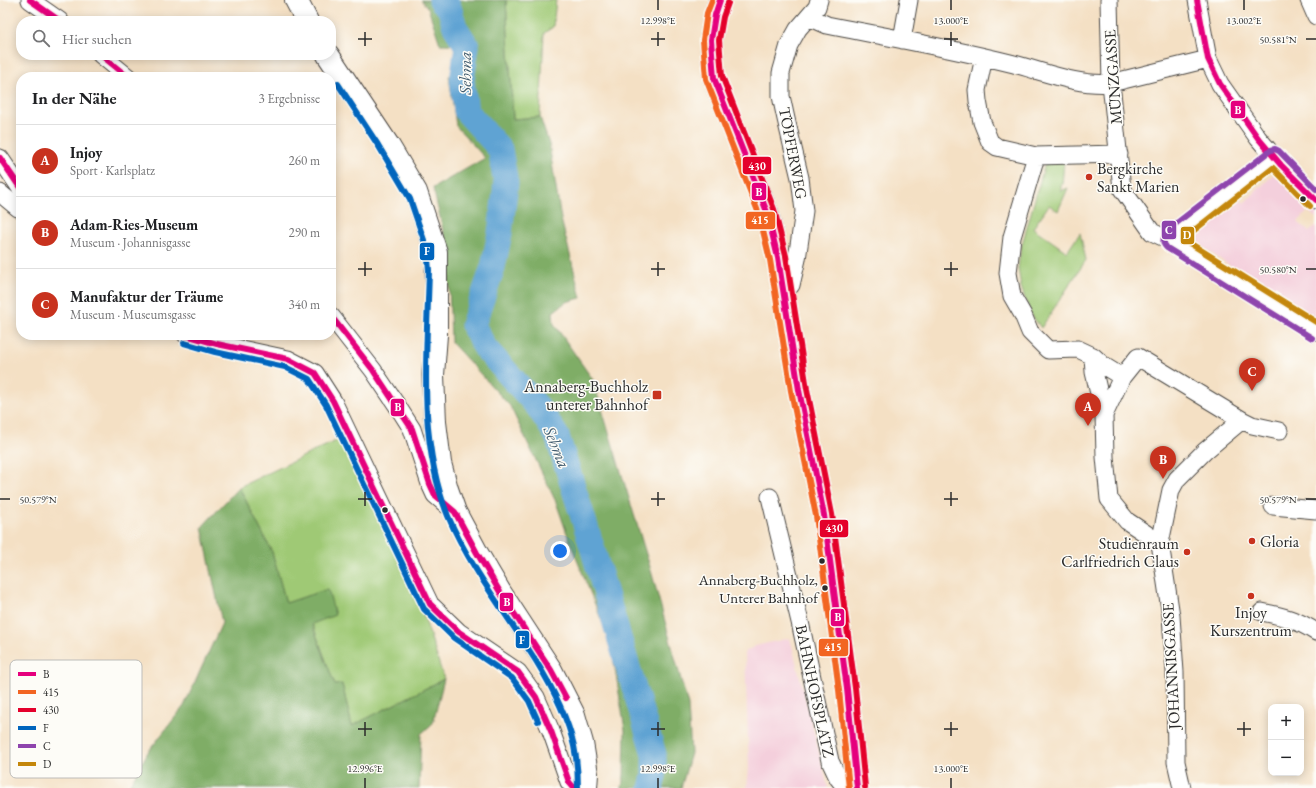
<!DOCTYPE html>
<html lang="de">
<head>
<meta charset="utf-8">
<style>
	:root { --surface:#fff; --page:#f6f6f6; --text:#202124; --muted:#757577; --line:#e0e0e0; --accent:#c8321e }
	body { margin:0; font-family:"EB Garamond",serif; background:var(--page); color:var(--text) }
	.controls { position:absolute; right:12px; bottom:12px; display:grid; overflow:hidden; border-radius:8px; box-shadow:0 2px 10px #0003 }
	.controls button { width:36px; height:36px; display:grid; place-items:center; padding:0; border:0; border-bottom:1px solid var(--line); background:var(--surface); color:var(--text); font:20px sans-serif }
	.you { position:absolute; left:560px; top:551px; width:14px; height:14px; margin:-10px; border:3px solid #fff; border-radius:50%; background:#1a73e8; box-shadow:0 0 0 6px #1a73e833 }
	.badge { display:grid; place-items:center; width:26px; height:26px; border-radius:50%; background:var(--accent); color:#fff; font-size:13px; font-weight:700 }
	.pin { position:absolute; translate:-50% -33px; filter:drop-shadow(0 1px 2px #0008) }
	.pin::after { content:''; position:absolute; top:21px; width:14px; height:12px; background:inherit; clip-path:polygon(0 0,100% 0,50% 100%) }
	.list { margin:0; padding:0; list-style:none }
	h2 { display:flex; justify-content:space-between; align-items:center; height:52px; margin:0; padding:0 16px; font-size:17px }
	h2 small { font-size:13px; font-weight:400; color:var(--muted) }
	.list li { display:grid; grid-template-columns:26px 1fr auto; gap:12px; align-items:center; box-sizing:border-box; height:72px; padding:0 16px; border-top:1px solid var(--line) }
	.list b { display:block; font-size:15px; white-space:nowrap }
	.list p { margin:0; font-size:13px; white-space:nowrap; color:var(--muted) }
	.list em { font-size:13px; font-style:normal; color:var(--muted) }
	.icon { flex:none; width:22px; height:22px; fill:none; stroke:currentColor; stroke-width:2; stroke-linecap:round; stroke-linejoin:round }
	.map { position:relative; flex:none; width:1316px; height:788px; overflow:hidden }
	.search { position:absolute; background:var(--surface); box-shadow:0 2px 10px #0003; left:16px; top:16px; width:320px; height:44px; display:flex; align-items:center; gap:10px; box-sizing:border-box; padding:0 14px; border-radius:16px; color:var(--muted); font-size:15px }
	.panel { position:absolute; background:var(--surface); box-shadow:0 2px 10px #0003; left:16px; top:72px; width:320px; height:268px; border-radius:16px }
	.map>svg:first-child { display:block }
</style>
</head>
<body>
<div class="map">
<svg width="1316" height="788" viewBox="0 0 1316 788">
	<rect width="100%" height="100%" fill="#fdfcf7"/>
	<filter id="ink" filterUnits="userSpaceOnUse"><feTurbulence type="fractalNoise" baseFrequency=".025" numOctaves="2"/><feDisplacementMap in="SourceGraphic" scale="8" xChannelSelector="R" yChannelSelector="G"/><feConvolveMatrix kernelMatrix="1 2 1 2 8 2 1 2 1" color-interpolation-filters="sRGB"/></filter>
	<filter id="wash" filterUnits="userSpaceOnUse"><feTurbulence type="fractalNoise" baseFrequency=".012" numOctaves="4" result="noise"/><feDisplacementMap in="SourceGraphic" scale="16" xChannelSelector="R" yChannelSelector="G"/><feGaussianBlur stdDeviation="0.9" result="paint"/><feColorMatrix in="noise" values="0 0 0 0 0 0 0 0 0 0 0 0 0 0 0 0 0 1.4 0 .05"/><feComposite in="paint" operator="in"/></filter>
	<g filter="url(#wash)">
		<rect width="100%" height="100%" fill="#f4e0c4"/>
		<path fill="#f4cfdc" d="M 1277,171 L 1316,211 L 1316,218 L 1308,211 L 1298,222 L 1309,232 L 1316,225 L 1316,324 L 1195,242 L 1193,235 L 1194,228 L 1236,195 L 1244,203 Z
			M 790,638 L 828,788 L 747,788 L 749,768 L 745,652 L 755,646 Z"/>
		<path fill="#9fc975" stroke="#657a50" d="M 506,0 L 556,0 L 553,27 L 544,33 L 540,117 L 513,119 Z
			M 1046,160 L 1064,161 L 1062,185 L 1061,184 L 1061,191 L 1068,188 L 1058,211 L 1049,205 L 1033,228 L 1067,252 L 1080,233 L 1086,260 L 1041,328 L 1030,313 L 1021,287 L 1018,268 L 1021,248 Z
			M 342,438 L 422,610 L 444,679 L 352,726 L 342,684 L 335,686 L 312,623 L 328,589 L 286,603 L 272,552 L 239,487 Z"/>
		<path fill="#7fad66" stroke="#556c48" d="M 421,0 L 506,0 L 513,119 L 540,117 L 549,144 L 561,219 L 581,298 L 566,302 L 553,312 L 554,324 L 593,380 L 650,567 L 688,705 L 691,753 L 681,788 L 622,788 L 624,775 L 625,730 L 611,644 L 571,545 L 556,502 L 510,406 L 451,342 L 448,251 L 433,188 L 485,158 L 456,126 L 449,76 L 472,66 L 473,45 L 440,44 L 428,8 Z
			M 239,487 L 272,552 L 286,603 L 328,589 L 335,615 L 312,624 L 335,685 L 342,684 L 352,726 L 444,679 L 433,723 L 421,734 L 419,788 L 128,788 L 148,752 L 184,706 L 222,623 L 202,527 Z"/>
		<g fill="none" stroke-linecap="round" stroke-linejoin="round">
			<path stroke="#5fa3d3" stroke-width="25" d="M 441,0 L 449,7 L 455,27 L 467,46 L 462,80 L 466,111 L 500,149 L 506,183 L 500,233 L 493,267 L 473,325 L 485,348 L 538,407 L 557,436 L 586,527 L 654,754 L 654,776 L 651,788"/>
		</g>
	</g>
	<g filter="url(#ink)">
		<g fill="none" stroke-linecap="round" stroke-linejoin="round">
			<g stroke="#494642" stroke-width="19">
				<path id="minor" d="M 30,0 L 60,21
					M 1109,0 L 1111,83 L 1122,189 L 1152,232 L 1171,241 L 1316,331
					M 1197,0 L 1208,59 L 1220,84 L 1258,138 L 1281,165 L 1316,200
					M 1309,0 L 1316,16
					M 809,17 L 827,25 C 888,37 950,48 1010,63 C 1043,71 1076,86 1111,83 L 1208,59
					M 902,40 L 909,0
					M 101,55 L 128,77
					M 984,57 L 977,90 L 978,101 L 982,122 L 990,142 L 997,147 L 1036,156 L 1119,154
					M 1036,156 L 1012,237 L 1008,273 L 1012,296 L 1023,315 L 1030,332 L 1048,350 L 1078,349 L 1093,356 L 1104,366 L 1122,377
					M 0,158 L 21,189
					M 0,193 L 18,208 L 21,209
					M 1171,241 L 1179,231 L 1274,157
					M 784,293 L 791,285 L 797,259 L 804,211 L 800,178 L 786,119 L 781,96 L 781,73 L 789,45 L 798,29 L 817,7 L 819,0
					M 331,316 L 373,370 L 398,407 L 412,429 L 430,484 L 435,495 L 455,512
					M 186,335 L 217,344 L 288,359 L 315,373 L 333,401 L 430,604 L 459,632 L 518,672 L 536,697 L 551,731 L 569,782 L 574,788
					M 1093,356 L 1094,372 L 1104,415 L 1105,457 L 1109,499 L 1127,521 L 1160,543
					M 1104,415 L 1122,377 L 1138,357 L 1242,420
					M 770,497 L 800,622 L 830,761 L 838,778 L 846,788
					M 1273,506 L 1316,510
					M 1262,612 C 1282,616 1298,620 1316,632
					M 1182,788 L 1176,762 L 1175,672 L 1171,616 L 1160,543 L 1171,490 L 1177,479 L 1205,451 L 1242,420 L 1252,425 L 1279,431"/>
			</g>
			<g stroke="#494642" stroke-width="24">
				<path id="major" d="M 296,0 L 307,21
					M 720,0 L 715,15 L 711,40 L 714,78 L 767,212 L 778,258 L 799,390 L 824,515 L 847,689 L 857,788
					M 328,55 L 388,145 L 416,192 L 436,252 L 436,335 L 433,375 L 435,422 L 440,463 L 447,489 L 455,512 L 477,553 L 500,592 L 551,670 L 574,715 L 582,743 L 587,774 L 586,788"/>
			</g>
			<use href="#minor" stroke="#fff" stroke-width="17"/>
			<use href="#major" stroke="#fff" stroke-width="22"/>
			<g stroke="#fdfcf7" stroke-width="9">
				<path id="bus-1" d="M 30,0 L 60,21
					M 720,0 L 715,15 L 711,40 L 714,78 L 767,212 L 778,258 L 799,390 L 824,515 L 847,689 L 857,788
					M 1197,0 L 1208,59 L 1220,84 L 1258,138 L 1281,165 L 1316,200
					M 101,55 L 128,77
					M 0,158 L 21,189
					M 331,316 L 373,370 L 412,429 L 430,484 L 435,495 L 455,512 L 477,553 L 500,592 L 551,670 L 566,698
					M 186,335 L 217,344 L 288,359 L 315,373 L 333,401 L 430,604 L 459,632 L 518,672 L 536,697 L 551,731 L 569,782 L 574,788"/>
			</g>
			<g stroke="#fdfcf7" stroke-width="9">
				<path id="bus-2" d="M 712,0 L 707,13 L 703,40 L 706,79 L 759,214 L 770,260 L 791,391 L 816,516 L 839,690 L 849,788"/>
			</g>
			<g stroke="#fdfcf7" stroke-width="9">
				<path id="bus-3" d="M 728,3 L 723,17 L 719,40 L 722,76 L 774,209 L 786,256 L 807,389 L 832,514 L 855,688 L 865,787"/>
			</g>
			<g stroke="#fdfcf7" stroke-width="9">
				<path id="bus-4" d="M 338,84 L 378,145 L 410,199 L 427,249 L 429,270 C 427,352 417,438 448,516 C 470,568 506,613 536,661 C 552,687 567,715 574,746 C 577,760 578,774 578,788
					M 184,343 L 215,352 L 285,367 L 309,379 L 326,405 L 424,609 L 454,638 L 512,678 L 529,701 L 538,721"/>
			</g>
			<g stroke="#fdfcf7" stroke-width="9">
				<path id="bus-5" d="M 1312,338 L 1167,248 C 1158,240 1168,231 1174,225 L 1271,150 L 1275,149 L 1279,151 L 1316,189"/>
			</g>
			<g stroke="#fdfcf7" stroke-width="9">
				<path id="bus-6" d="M 1310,206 L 1273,168 L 1183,239 L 1316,322"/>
			</g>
			<use href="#bus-1" stroke="#e5007d" stroke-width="6"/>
			<use href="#bus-2" stroke="#f26522" stroke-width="6"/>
			<use href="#bus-3" stroke="#e4002b" stroke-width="6"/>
			<use href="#bus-4" stroke="#0065bd" stroke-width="6"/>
			<use href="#bus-5" stroke="#8e44ad" stroke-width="6"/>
			<use href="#bus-6" stroke="#c4870b" stroke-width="6"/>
		</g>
	</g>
	<path fill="none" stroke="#2b2b2b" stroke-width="1.5" d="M 658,0 L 658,10M 951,0 L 951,10M 1244,0 L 1244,10M 365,32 L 365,46M 658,32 L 658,46M 951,32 L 951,46M 358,39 L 372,39M 651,39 L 665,39M 944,39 L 958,39M 1306,39 L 1316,39M 365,262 L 365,276M 658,262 L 658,276M 951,262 L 951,276M 358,269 L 372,269M 651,269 L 665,269M 944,269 L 958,269M 1306,269 L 1316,269M 365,492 L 365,506M 658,492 L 658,506M 951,492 L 951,506M 0,499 L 10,499M 358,499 L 372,499M 651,499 L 665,499M 944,499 L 958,499M 1306,499 L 1316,499M 365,722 L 365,736M 658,722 L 658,736M 951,722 L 951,736M 1244,722 L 1244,736M 358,729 L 372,729M 651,729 L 665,729M 944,729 L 958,729M 1237,729 L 1251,729M 365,778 L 365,788M 658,778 L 658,788M 951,778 L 951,788"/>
	<g fill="#c8321e" stroke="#fdfcf7" stroke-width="1.5">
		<circle cx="1089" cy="177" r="4"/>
		<rect x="652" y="390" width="10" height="10" rx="2"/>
		<circle cx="1252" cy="541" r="4"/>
		<circle cx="1187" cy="552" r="4"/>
		<circle cx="1251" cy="596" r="4"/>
	</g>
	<g fill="#2b2b2b" stroke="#fdfcf7" stroke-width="1.5">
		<circle cx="1303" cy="199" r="3.5"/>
		<circle cx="385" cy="510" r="3.5"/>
		<circle cx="822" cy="561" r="3.5"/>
		<circle cx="825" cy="588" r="3.5"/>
	</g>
	<g text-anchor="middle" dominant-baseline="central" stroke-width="3" stroke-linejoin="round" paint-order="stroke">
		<g font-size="15" fill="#2b2b2b" stroke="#fdfcf7" text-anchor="end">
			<text x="818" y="579">Annaberg-Buchholz,<tspan x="818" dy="18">Unterer Bahnhof</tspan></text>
		</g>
		<g font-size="16" fill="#2b2b2b" stroke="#fdfcf7">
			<text transform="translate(1113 77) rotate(-94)">MÜNZGASSE</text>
			<text transform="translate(793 153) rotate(79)">TÖPFERWEG</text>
			<text transform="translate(1171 666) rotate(-93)">JOHANNISGASSE</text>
			<text transform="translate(815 691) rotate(78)">BAHNHOFSPLATZ</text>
		</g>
		<g font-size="16" fill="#2b2b2b" stroke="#fdfcf7" text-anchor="start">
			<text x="1097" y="168">Bergkirche<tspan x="1097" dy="18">Sankt Marien</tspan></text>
			<text x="648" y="386" text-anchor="end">Annaberg-Buchholz<tspan x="648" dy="18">unterer Bahnhof</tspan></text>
			<text x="1260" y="541">Gloria</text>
			<text x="1179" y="543" text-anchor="end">Studienraum<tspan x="1179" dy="18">Carlfriedrich Claus</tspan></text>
			<text x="1251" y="612" text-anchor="middle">Injoy<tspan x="1251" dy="18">Kurszentrum</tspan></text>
		</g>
		<g font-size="17" font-style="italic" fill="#405b6e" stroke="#fdfcf7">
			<text transform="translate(465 73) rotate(-90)">Sehma</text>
			<text transform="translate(557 447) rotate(68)">Sehma</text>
		</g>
	</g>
	<rect x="10" y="660" width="132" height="118" rx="6" fill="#fdfcf7" stroke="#bebdba" stroke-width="1"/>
	<rect x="18" y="672" width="18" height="4" fill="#e5007d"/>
	<rect x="18" y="690" width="18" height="4" fill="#f26522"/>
	<rect x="18" y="708" width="18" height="4" fill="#e4002b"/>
	<rect x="18" y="726" width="18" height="4" fill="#0065bd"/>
	<rect x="18" y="744" width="18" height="4" fill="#8e44ad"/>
	<rect x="18" y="762" width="18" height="4" fill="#c4870b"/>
	<g font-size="11" fill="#2b2b2b">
		<text x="43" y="678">B</text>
		<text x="43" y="696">415</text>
		<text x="43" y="714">430</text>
		<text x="43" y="732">F</text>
		<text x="43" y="750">C</text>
		<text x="43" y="768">D</text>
	</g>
	<g font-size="10" text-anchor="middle" fill="#2b2b2b" stroke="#fdfcf7" stroke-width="3" stroke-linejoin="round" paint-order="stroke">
		<text x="658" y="24">12.998°E</text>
		<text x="951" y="24">13.000°E</text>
		<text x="1244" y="24">13.002°E</text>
		<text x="1278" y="43">50.581°N</text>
		<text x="1278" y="273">50.580°N</text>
		<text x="38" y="503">50.579°N</text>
		<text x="1278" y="503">50.579°N</text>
		<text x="365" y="772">12.996°E</text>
		<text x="658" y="772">12.998°E</text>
		<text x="951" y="772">13.000°E</text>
	</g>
	<g stroke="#fdfcf7" stroke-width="1.5">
		<rect x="1230" y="100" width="16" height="19" rx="4" fill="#e5007d"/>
		<rect x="742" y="156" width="30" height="19" rx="4" fill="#e4002b"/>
		<rect x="751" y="182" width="16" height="19" rx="4" fill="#e5007d"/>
		<rect x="745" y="211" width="31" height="19" rx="4" fill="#f26522"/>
		<rect x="1161" y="220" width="16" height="20" rx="4" fill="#8e44ad"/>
		<rect x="1180" y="226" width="15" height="19" rx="4" fill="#c4870b"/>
		<rect x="419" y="242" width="16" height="19" rx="4" fill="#0065bd"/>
		<rect x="390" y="398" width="15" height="19" rx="4" fill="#e5007d"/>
		<rect x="819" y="519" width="30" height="19" rx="4" fill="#e4002b"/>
		<rect x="499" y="592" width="15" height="20" rx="4" fill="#e5007d"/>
		<rect x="830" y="608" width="15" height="19" rx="4" fill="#e5007d"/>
		<rect x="515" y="630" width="15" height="19" rx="4" fill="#0065bd"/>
		<rect x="818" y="638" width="31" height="19" rx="4" fill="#f26522"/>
	</g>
	<g font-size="11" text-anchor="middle" font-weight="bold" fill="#fff">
		<text x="1238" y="114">B</text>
		<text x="757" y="170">430</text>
		<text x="759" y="196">B</text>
		<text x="760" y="224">415</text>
		<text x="1169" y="234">C</text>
		<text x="1187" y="239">D</text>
		<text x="427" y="255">F</text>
		<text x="398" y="411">B</text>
		<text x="834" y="532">430</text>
		<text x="507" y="606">B</text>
		<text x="838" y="621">B</text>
		<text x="522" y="644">F</text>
		<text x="833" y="651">415</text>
	</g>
</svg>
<div class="controls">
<button>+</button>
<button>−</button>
</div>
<div class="you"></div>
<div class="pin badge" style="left:1088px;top:426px">A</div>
<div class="pin badge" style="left:1163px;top:479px">B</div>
<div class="pin badge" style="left:1252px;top:391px">C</div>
<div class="search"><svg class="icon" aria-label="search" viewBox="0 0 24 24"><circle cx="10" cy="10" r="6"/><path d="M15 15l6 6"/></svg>Hier suchen</div>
<section class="panel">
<h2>In der Nähe<small>3 Ergebnisse</small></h2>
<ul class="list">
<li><span class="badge">A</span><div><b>Injoy</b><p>Sport · Karlsplatz</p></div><em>260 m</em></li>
<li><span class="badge">B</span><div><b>Adam-Ries-Museum</b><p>Museum · Johannisgasse</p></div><em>290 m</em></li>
<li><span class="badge">C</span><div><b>Manufaktur der Träume</b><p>Museum · Museumsgasse</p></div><em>340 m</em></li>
</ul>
</section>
</div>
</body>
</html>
